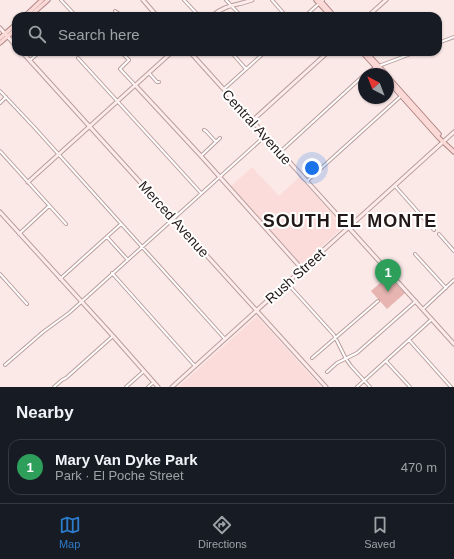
<!DOCTYPE html>
<html lang="en">
<head>
<meta charset="utf-8">
<style>
	:root { --surface:#171b24; --page:#242831; --text:#f1f3f6; --muted:#9ea1a6; --line:#363941; --accent:#2d7bcb }
	body { margin:0; font-family:Arial,sans-serif; background:var(--page); color:var(--text) }
	.compass { position:absolute; left:358px; top:68px; width:36px; height:36px; border-radius:50%; background:var(--surface); box-shadow:0 1px 3px #0004; rotate:318deg }
	.you { position:absolute; left:312px; top:168px; width:14px; height:14px; margin:-10px; border:3px solid #fff; border-radius:50%; background:#1a73e8; box-shadow:0 0 0 6px #1a73e833 }
	.badge { display:grid; place-items:center; width:26px; height:26px; border-radius:50%; background:var(--accent); color:#fff; font-size:13px; font-weight:700 }
	.pin { position:absolute; translate:-50% -33px; filter:drop-shadow(0 1px 2px #0008) }
	.pin::after { content:''; position:absolute; top:21px; width:14px; height:12px; background:inherit; clip-path:polygon(0 0,100% 0,50% 100%) }
	.list { margin:0; padding:0; list-style:none }
	h2 { display:flex; justify-content:space-between; align-items:center; height:52px; margin:0; padding:0 16px; font-size:17px }
	h2 small { font-size:13px; font-weight:400; color:var(--muted) }
	.list li { display:grid; grid-template-columns:26px 1fr auto; gap:12px; align-items:center; box-sizing:border-box; height:56px; margin:0 8px 8px; padding:0 8px; border:1px solid var(--line); border-radius:12px }
	.list b { display:block; font-size:15px; white-space:nowrap }
	.list p { margin:0; font-size:13px; white-space:nowrap; color:var(--muted) }
	.list em { font-size:13px; font-style:normal; color:var(--muted) }
	.icon { flex:none; width:22px; height:22px; fill:none; stroke:currentColor; stroke-width:2; stroke-linecap:round; stroke-linejoin:round }
	.map { position:relative; flex:none; width:454px; height:387px; overflow:hidden }
	.search { position:absolute; background:var(--surface); box-shadow:0 1px 3px #0004; left:12px; right:12px; top:12px; height:44px; display:flex; align-items:center; gap:10px; box-sizing:border-box; padding:0 14px; border-radius:12px; color:var(--muted); font-size:15px }
	.sheet { height:116px; background:var(--surface) }
	nav { display:flex; justify-content:space-around; align-items:center; box-sizing:border-box; height:56px; border-top:1px solid var(--line); background:var(--surface); font-size:11px; color:var(--muted) }
	nav a { display:grid; justify-items:center; gap:2px }
	nav .on { color:var(--accent) }
	.map>svg:first-child { display:block }
</style>
</head>
<body>
<div class="map">
<svg width="454" height="387" viewBox="0 0 454 387">
	<rect width="100%" height="100%" fill="#fbe9e8"/>
	<path fill="#fbdcda" d="M 252,167 L 279,196 L 299,177 L 343,226 L 343,227 L 302,265 L 230,187 Z
		M 257,316 L 321,387 L 178,387 Z"/>
	<path fill="#e7b4b1" d="M 388,276 L 405,293 L 387,309 L 371,291 Z"/>
	<g fill="none" stroke-linecap="round" stroke-linejoin="round">
		<g stroke="#b99d9b" stroke-width="4">
			<path id="street" d="M 61,0 L 76,16
				M 184,0 L 199,16
				M 226,0 L 241,16
				M 272,0 L 286,16
				M 115,11 L 122,16
				M 148,16 L 153,12
				M 305,16 L 323,0
				M 438,43 L 454,37
				M 121,52 L 129,60 L 120,69 L 135,85
				M 231,52 L 246,69
				M 78,58 L 201,193
				M 30,60 L 40,52
				M 149,73 L 157,82 L 159,82
				M 365,74 L 376,67 L 416,52
				M 224,89 L 265,52
				M 0,91 L 34,127 L 225,339
				M 0,103 L 6,97
				M 204,130 L 206,131 L 216,142
				M 0,151 L 66,224
				M 280,152 L 364,75
				M 201,156 L 220,138
				M 307,181 L 401,96
				M 395,186 L 434,230
				M 19,234 L 49,206
				M 439,234 L 454,251
				M 107,237 L 127,259
				M 415,254 L 446,288
				M 112,273 L 195,366
				M 0,274 L 27,304
				M 60,279 L 121,224
				M 287,283 L 334,335 L 346,359 L 351,366 L 370,387
				M 423,309 L 454,280
				M 409,340 L 451,387
				M 312,358 L 378,301
				M 386,361 L 410,387
				M 5,365 L 43,332 L 69,313 L 265,136
				M 327,372 L 337,363 L 357,353 L 416,301
				M 54,387 L 62,380 L 66,378 L 113,336
				M 126,387 L 144,371
				M 148,387 L 154,382
				M 357,387 L 432,319"/>
		</g>
		<g stroke="#b99d9b" stroke-width="5">
			<path id="secondary" d="M 143,0 L 157,16
				M 212,16 C 226,4 236,6 252,0
				M 368,16 L 386,0
				M 0,28 L 16,46
				M 22,52 L 326,387
				M 190,52 L 454,344
				M 136,86 L 201,156 L 302,269
				M 252,121 L 328,52
				M 28,182 L 172,52
				M 0,212 L 113,336 L 158,387
				M 172,387 L 454,132"/>
		</g>
		<g stroke="#ad8583" stroke-width="5.5">
			<path id="primary" d="M 316,0 L 331,16
				M 320,0 L 334,16
				M 25,16 L 42,0
				M 30,16 L 48,0
				M 0,38 L 16,24
				M 0,43 L 16,29
				M 362,52 L 382,74
				M 366,52 L 386,74
				M 388,77 L 439,134
				M 388,81 L 439,138 L 454,152"/>
		</g>
		<use href="#street" stroke="#fff" stroke-width="2"/>
		<use href="#secondary" stroke="#fdeceb" stroke-width="3"/>
		<use href="#primary" stroke="#fbd9d7" stroke-width="3.5"/>
	</g>
	<g text-anchor="middle" dominant-baseline="central" stroke-width="4" stroke-linejoin="round" paint-order="stroke">
		<g font-size="14" fill="#221817" stroke="#fff">
			<text transform="translate(257 127) rotate(48)">Central Avenue</text>
			<text transform="translate(174 219) rotate(48)">Merced Avenue</text>
			<text transform="translate(295 276) rotate(-42)">Rush Street</text>
		</g>
		<g font-size="18" font-weight="bold" letter-spacing="1" fill="#221817" stroke="#fff">
			<text x="350" y="221">SOUTH EL MONTE</text>
		</g>
	</g>
</svg>
<svg class="compass" viewBox="-18 -18 36 36"><path d="M0-13l5 13h-10z" fill="#e53935"/><path d="M0 13l5-13h-10z" fill="#9ea1a6"/></svg>
<div class="you"></div>
<div class="pin badge" style="left:388px;top:292px;background:#2e9e5b">1</div>
<div class="search"><svg class="icon" aria-label="search" viewBox="0 0 24 24"><circle cx="10" cy="10" r="6"/><path d="M15 15l6 6"/></svg>Search here</div>
</div>
<section class="sheet">
<h2>Nearby<small></small></h2>
<ul class="list">
<li><span class="badge" style="background:#2e9e5b">1</span><div><b>Mary Van Dyke Park</b><p>Park · El Poche Street</p></div><em>470 m</em></li>
</ul>
</section>
<nav>
<a class="on"><svg class="icon" aria-label="map" viewBox="0 0 24 24"><path d="M3 6l6-2 6 2 6-2v14l-6 2-6-2-6 2zM9 4v14M15 6v14"/></svg>Map</a>
<a><svg class="icon" aria-label="directions" viewBox="0 0 24 24"><path d="M12 3l9 9-9 9-9-9zM9 14v-3h6M13 9l2 2-2 2"/></svg>Directions</a>
<a><svg class="icon" aria-label="saved" viewBox="0 0 24 24"><path d="M7 4h10v16l-5-4-5 4z"/></svg>Saved</a>
</nav>
</body>
</html>
